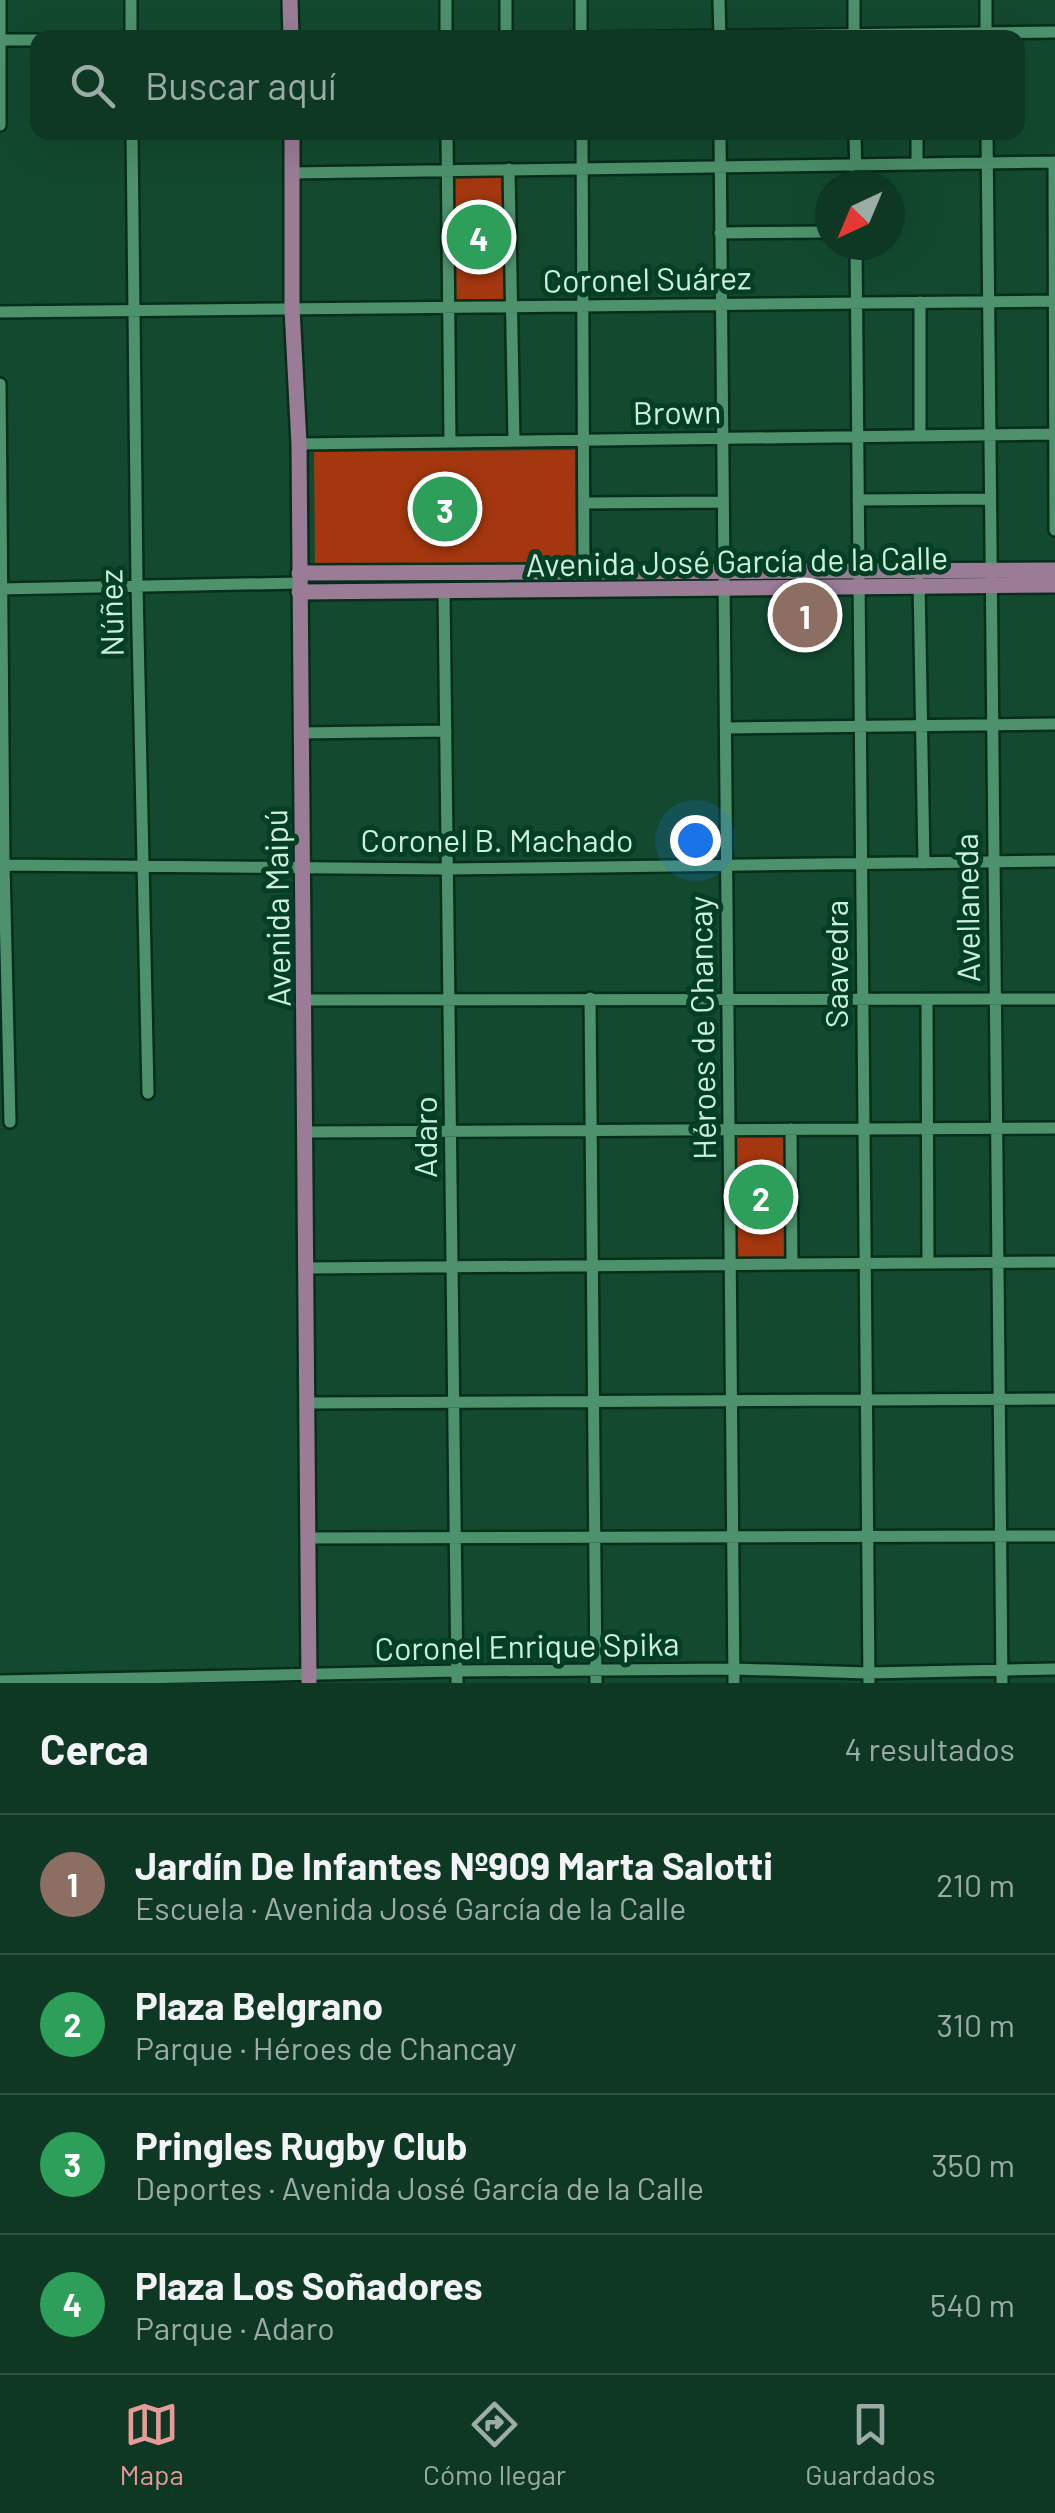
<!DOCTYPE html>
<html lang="es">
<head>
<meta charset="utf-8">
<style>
	:root { --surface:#0e3823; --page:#1c4330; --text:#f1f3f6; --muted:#9baca6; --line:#2e5241; --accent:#e69b98 }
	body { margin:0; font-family:Barlow,sans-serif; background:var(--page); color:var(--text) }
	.compass { position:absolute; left:815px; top:170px; width:90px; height:90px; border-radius:50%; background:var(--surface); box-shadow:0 10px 40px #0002; rotate:224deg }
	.you { position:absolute; left:695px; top:840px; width:35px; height:35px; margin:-25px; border:8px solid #fff; border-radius:50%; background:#1a73e8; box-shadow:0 0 0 15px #1a73e833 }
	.badge { display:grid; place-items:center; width:65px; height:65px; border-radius:50%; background:var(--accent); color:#fff; font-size:32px; font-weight:700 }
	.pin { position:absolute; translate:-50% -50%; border:5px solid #fff; box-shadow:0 2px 10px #0006 }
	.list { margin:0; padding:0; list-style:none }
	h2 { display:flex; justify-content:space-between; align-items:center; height:130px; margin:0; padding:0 40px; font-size:42px }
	h2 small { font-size:32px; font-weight:400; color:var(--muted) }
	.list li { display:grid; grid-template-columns:65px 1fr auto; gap:30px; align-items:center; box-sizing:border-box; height:140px; padding:0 40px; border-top:2px solid var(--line) }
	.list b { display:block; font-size:38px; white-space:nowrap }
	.list p { margin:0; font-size:32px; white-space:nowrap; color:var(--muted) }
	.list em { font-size:32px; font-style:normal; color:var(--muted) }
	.icon { flex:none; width:55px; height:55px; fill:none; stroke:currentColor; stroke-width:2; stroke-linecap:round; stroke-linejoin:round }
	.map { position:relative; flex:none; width:1055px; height:1683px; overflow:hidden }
	.search { position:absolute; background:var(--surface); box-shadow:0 10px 40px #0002; left:30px; right:30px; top:30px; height:110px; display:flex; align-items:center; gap:25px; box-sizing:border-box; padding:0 35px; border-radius:20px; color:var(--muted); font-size:38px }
	.sheet { height:690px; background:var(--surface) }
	nav { display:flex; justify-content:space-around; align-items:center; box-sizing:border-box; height:140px; border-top:2px solid var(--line); background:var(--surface); font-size:28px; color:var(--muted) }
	nav a { display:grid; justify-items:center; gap:5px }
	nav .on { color:var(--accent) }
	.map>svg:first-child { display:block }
</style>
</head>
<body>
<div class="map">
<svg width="1055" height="1683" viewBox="0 0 1055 1683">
	<rect width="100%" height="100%" fill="#134a2f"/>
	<path fill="#a4370f" d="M 504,174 L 506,299 L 453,300 L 451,175 Z
		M 575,450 L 576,565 L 315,568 L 314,452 Z
		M 711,576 L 711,584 L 308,586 L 308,579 Z
		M 785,1135 L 787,1258 L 736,1259 L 734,1136 Z"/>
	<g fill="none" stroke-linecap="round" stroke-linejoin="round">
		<g stroke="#072d1b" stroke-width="16">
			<path id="minor" d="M 131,0 L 131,38
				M 446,0 L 446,38
				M 506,0 L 506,38
				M 581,0 L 581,38
				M 719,0 L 720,38
				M 854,0 L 854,38
				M 986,0 L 986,36
				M 589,38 L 1055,32
				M 0,40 L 38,40
				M 0,125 L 0,0
				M 132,132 L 137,586 L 148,1093
				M 447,132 L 450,442
				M 582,132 L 584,573
				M 720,132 L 734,1683
				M 855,132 L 856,185
				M 917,132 L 917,164
				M 987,132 L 1002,1683
				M 1054,162 L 1055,530
				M 509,169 L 514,441
				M 292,173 L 1055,162
				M 720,233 L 830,232
				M 856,245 L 869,1683
				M 920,302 L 920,436
				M 0,312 L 1055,301
				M 0,384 L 4,865 L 10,1122
				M 299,444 L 1055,434
				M 858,500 L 990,499
				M 584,503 L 723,502
				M 919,582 L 924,863
				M 0,589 L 299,583
				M 444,590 L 457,1683
				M 726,728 L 1055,724
				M 301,733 L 446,731
				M 0,865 L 448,869 L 1055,861
				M 590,998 L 596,1683
				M 305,1000 L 1055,999
				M 927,1001 L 928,1263
				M 791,1129 L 792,1264
				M 305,1132 L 1055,1128
				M 306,1268 L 1055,1262
				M 307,1403 L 1055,1399
				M 308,1538 L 1055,1536
				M 0,1681 L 457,1671 L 734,1669 L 868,1673 L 1055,1669"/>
		</g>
		<g stroke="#072d1b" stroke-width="20">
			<path id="major" d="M 290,0 L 291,38
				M 292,132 L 292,309 L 299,444 L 309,1683
				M 299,573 L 1055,570
				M 299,592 L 1055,585"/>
		</g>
		<use href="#minor" stroke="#4d926c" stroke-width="11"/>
		<use href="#major" stroke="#9a7c97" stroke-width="15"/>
	</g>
	<g text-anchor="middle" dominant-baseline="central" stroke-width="10" stroke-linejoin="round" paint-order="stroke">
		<g font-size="32" fill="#cdf0da" stroke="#043f25">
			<text transform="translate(647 278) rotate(-1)">Coronel Suárez</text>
			<text transform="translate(677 411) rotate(-1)">Brown</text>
			<text transform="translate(737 560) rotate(-1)">Avenida José García de la Calle</text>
			<text transform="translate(110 613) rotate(-91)">Núñez</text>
			<text x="497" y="839">Coronel B. Machado</text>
			<text transform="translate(276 908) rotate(-91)">Avenida Maipú</text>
			<text transform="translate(966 908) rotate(-91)">Avellaneda</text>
			<text transform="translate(835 964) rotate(-90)">Saavedra</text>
			<text transform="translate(701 1028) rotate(-91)">Héroes de Chancay</text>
			<text transform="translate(424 1137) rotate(-90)">Adaro</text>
			<text transform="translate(527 1645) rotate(-1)">Coronel Enrique Spika</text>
		</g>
	</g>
</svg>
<svg class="compass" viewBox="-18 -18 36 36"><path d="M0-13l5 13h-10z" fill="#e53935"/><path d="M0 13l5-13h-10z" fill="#9baca6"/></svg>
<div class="you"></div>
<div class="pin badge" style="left:805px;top:615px;background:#8d6e63">1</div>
<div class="pin badge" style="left:761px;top:1197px;background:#2e9e5b">2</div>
<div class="pin badge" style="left:445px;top:509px;background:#2e9e5b">3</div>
<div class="pin badge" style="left:479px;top:237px;background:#2e9e5b">4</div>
<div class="search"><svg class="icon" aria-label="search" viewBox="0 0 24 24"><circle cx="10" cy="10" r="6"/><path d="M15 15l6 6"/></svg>Buscar aquí</div>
</div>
<section class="sheet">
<h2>Cerca<small>4 resultados</small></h2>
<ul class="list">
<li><span class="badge" style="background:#8d6e63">1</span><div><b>Jardín De Infantes Nº909 Marta Salotti</b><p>Escuela · Avenida José García de la Calle</p></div><em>210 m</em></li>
<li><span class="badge" style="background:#2e9e5b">2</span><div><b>Plaza Belgrano</b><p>Parque · Héroes de Chancay</p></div><em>310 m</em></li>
<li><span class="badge" style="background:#2e9e5b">3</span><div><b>Pringles Rugby Club</b><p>Deportes · Avenida José García de la Calle</p></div><em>350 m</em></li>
<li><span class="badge" style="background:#2e9e5b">4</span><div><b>Plaza Los Soñadores</b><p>Parque · Adaro</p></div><em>540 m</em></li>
</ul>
</section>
<nav>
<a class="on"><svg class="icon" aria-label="map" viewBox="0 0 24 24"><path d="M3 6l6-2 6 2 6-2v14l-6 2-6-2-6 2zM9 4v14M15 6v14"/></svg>Mapa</a>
<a><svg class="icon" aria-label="directions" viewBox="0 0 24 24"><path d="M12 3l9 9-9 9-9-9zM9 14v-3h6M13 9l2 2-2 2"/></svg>Cómo llegar</a>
<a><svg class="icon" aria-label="saved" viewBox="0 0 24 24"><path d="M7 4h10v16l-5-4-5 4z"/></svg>Guardados</a>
</nav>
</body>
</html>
